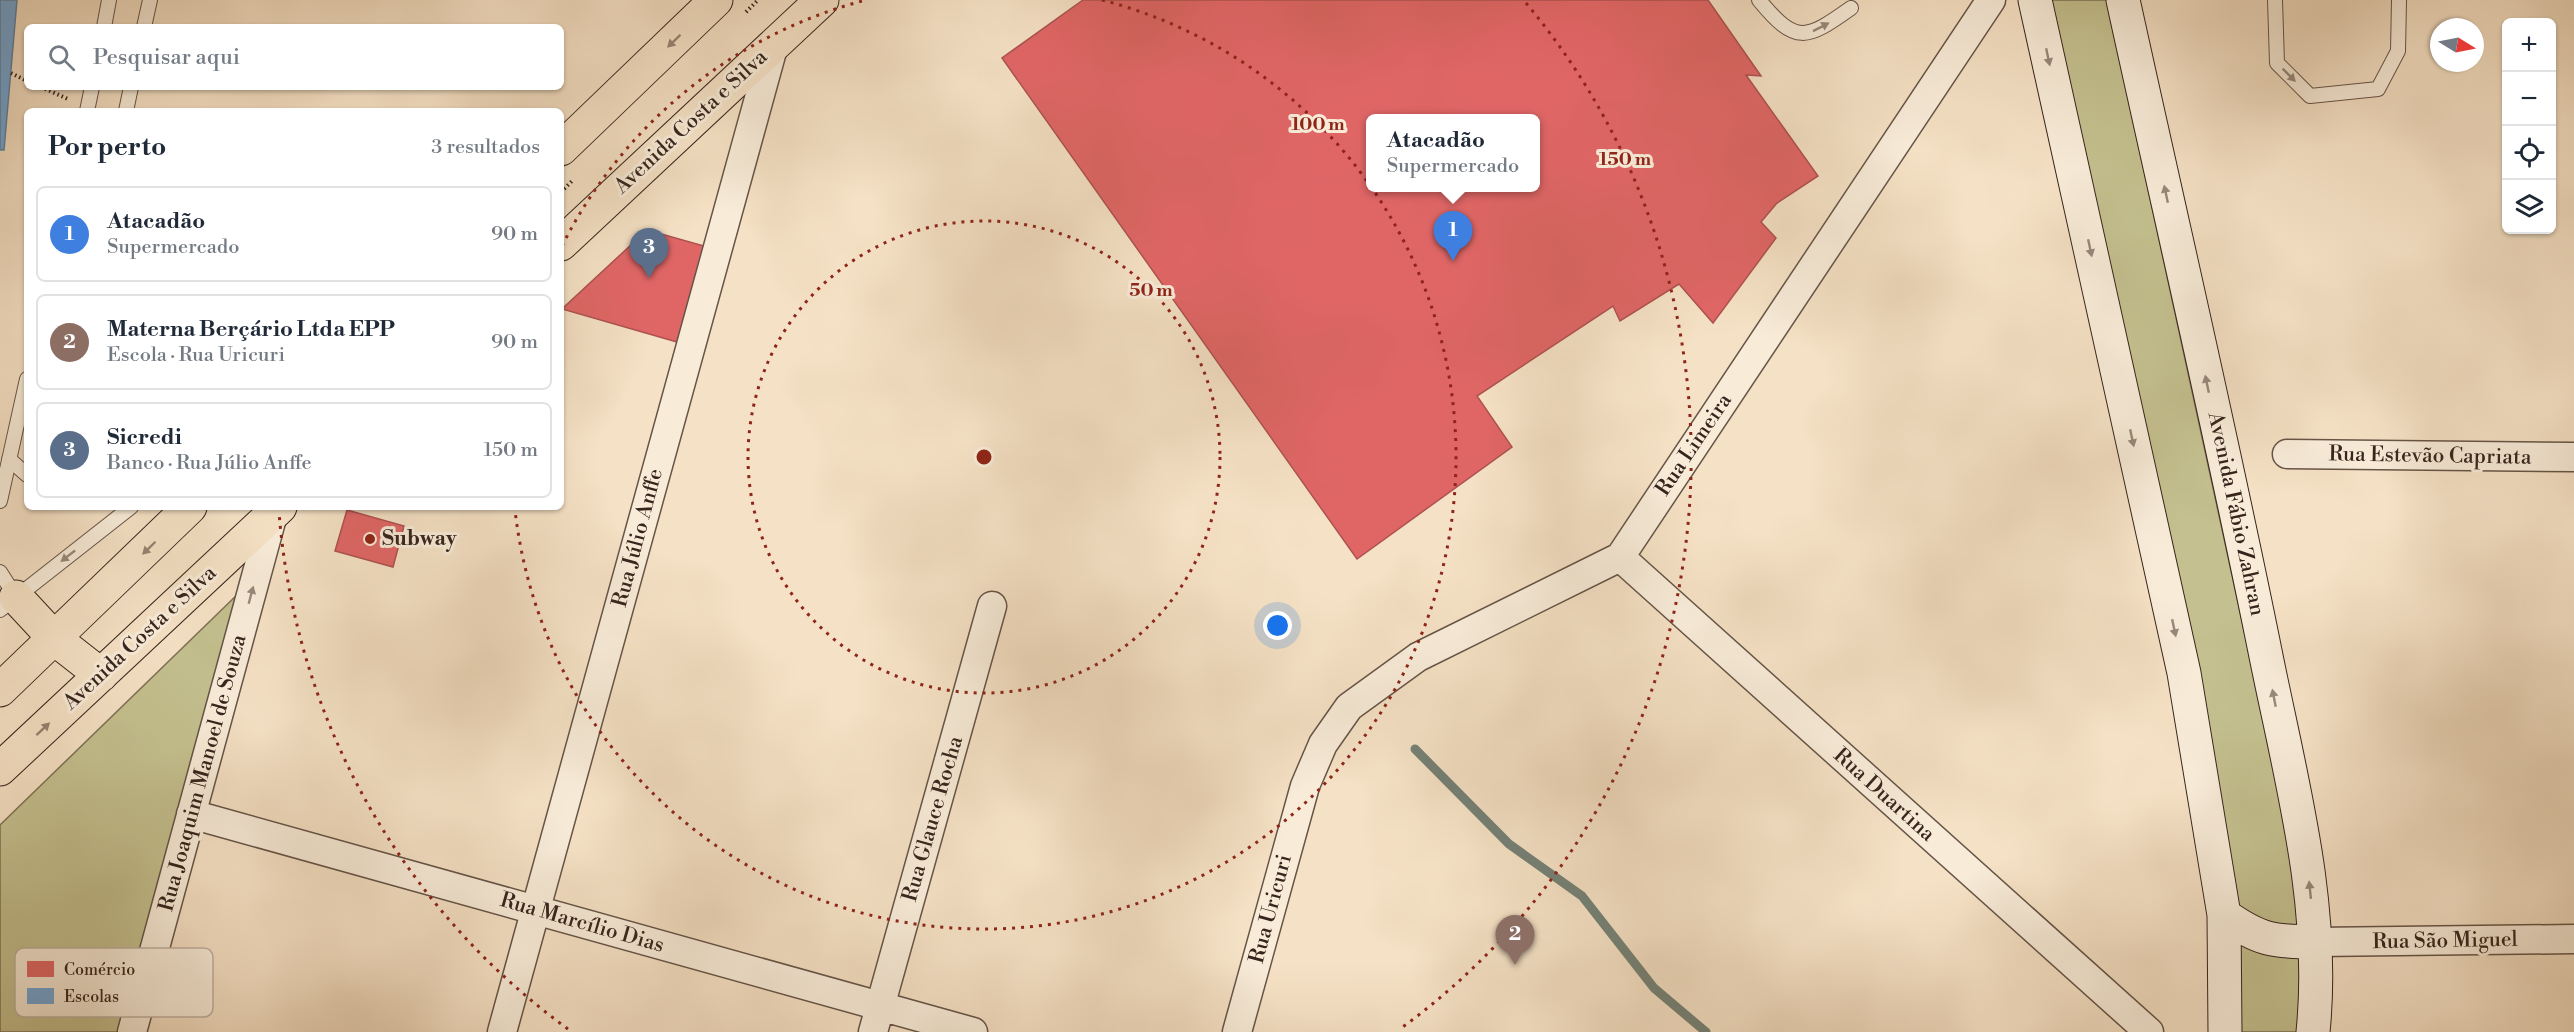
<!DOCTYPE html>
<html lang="pt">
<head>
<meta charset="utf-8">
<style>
	:root { --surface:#fff; --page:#f6f6f7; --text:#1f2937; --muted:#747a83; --line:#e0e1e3; --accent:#8f2418 }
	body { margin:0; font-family:"Libre Bodoni",serif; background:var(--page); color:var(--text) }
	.controls { position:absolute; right:18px; top:18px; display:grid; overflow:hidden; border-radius:9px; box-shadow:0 2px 4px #0004 }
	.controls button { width:54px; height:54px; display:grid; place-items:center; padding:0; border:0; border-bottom:2px solid var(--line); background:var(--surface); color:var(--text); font:30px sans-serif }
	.compass { position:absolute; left:2430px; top:18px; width:54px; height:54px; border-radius:50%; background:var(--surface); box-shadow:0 2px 4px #0004; rotate:100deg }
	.you { position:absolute; left:1278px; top:626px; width:21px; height:21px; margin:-15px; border:4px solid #fff; border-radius:50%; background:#1a73e8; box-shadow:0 0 0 9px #1a73e833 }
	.badge { display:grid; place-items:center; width:39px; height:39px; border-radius:50%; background:var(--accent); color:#fff; font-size:20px; font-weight:700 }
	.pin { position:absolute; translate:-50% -50px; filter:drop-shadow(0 2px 3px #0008) }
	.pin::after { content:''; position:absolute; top:32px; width:21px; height:18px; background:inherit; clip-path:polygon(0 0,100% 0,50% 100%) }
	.popup { position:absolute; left:1366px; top:114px; width:174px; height:78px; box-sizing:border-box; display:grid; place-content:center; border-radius:9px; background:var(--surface); filter:drop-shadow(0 2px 4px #0005); font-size:20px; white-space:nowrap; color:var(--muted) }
	.popup b { font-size:22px; color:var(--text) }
	.popup::after { content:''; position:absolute; left:50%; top:100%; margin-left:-12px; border:12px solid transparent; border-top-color:var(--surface) }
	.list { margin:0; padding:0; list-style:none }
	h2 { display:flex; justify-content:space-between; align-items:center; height:78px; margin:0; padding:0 24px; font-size:26px }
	h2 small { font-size:20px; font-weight:400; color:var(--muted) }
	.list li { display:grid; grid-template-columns:39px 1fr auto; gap:18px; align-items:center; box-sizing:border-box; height:96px; margin:0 12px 12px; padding:0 12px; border:2px solid var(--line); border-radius:9px }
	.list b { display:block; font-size:22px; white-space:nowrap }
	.list p { margin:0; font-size:20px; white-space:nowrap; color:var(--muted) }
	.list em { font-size:20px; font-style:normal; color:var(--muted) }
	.icon { flex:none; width:33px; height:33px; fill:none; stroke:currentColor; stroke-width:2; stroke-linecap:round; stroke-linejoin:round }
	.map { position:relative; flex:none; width:2574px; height:1032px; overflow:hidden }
	.search { position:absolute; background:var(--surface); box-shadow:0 2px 4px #0004; left:24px; top:24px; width:540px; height:66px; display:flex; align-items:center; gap:15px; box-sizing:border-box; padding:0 21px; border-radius:9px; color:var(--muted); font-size:22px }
	.panel { position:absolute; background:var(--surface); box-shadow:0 2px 4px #0004; left:24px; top:108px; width:540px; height:402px; border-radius:9px }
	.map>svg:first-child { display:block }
</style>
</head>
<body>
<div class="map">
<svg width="2574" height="1032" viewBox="0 0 2574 1032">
	<rect width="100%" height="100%" fill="#f5e1c5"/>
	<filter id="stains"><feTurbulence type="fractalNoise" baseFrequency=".00333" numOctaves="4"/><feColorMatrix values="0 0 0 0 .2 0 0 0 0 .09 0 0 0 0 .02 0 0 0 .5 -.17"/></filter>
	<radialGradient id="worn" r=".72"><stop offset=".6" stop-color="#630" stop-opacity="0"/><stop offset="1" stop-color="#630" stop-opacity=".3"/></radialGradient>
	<path fill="#c4c08f" stroke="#7e7256" stroke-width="1.5" d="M 2046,0 L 2107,0 L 2293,856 L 2302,936 L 2302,1032 L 2237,1032 Z
		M 239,593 L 120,1032 L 0,1032 L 0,825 Z"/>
	<path fill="#e06666" stroke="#ad5250" stroke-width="1.5" fill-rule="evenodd" d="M 1083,0 L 1708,0 L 1761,76 L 1746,75 L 1818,176 L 1777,203 L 1761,222 L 1776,238 L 1713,323 L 1679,284 L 1620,321 L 1613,306 L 1477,396 L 1512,447 L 1357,559 L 1002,58 ZM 1370,118 L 1535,118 L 1535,188 L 1370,188 Z
		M 647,230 L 711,248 L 684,344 L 562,309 Z
		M 347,510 L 404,526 L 393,567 L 335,551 Z"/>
	<path fill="#6fa8dc" stroke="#5e81a3" stroke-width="1.5" d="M 0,0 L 17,0 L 4,150 L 0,150 Z"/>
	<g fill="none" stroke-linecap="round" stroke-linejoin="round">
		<path stroke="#748176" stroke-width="9" d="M 1415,749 L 1509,844 L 1582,896 L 1654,988 L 1706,1032"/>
		<g stroke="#665447" stroke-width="16">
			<path id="service" d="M 1759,0 C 1796,45 1806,40 1851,8
				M 2275,0 L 2277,63 L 2310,96 L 2378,89 L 2398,51 L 2399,0
				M 104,27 L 109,0
				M 144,27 L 150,0
				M 87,111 L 92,87
				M 126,111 L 131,87
				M 9,459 L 27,475
				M 0,501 L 27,379
				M 0,572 L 16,597
				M 0,610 L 131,507"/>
		</g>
		<g stroke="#665447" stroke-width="31">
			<path id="minor" d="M 2287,454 L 2574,457
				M 1620,557 L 2149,1032
				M 191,814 L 973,1032
				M 2316,942 L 2574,939
				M 132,1032 L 273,514
				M 502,1032 L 774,44
				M 873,1032 L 992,606
				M 1237,1032 L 1305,786 L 1323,744 L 1349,707 L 1418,657 L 1620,557 L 1991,0"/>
		</g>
		<g stroke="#37251d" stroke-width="35">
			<path id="secondary" d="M 2035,0 L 2184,673 L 2224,915 L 2225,1032
				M 2123,0 C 2171,219 2222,437 2266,656 C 2291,780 2326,905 2313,1032
				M 2224,915 C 2259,940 2273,942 2316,942"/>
		</g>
		<g stroke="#37251d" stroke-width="35">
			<path id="primary" d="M 561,149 L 716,0
				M 561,244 L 822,0
				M 16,597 L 55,639 L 101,675
				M 0,690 L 190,507
				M 0,769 L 280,507"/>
		</g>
		<path stroke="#37251d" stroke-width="4" stroke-dasharray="1.5 3" stroke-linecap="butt" d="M 746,12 L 758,0
			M 11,73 L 27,81
			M 41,87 L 68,99
			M 561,192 L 573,180"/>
		<use href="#service" stroke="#f8ecd9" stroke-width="14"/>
		<use href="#minor" stroke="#f8ecd9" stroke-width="28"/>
		<use href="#secondary" stroke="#f8ecd9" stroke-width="33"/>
		<use href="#primary" stroke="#f5e1c5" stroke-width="33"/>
	</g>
	<defs><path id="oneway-solid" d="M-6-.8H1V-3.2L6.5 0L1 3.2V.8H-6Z" transform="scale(1.5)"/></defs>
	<g fill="#98887b">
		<use href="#oneway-solid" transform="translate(1821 27) rotate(-27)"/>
		<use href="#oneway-solid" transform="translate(2048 57) rotate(78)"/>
		<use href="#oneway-solid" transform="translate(2289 75) rotate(45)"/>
		<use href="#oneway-solid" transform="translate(2166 194) rotate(-102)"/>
		<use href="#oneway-solid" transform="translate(2090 248) rotate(78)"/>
		<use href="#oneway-solid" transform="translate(2207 384) rotate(-102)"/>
		<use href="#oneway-solid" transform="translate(2132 438) rotate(78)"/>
		<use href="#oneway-solid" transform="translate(68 556) rotate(142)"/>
		<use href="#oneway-solid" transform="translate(251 595) rotate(-75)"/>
		<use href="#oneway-solid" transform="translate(2174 628) rotate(78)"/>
		<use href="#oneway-solid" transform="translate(2274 698) rotate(-101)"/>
		<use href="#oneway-solid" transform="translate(2310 890) rotate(-96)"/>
	</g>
	<g fill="#968371">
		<use href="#oneway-solid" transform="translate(674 41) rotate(136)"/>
		<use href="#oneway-solid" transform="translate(149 548) rotate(136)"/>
		<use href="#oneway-solid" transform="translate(43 729) rotate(-43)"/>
	</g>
	<g fill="none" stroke="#8f2418" stroke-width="3" stroke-dasharray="3 6">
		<circle cx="984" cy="457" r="236"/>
		<path d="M562 246A472 472 0 0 1 866 0M1102 0A472 472 0 1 1 515 510"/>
		<path d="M568 1029A707 707 0 0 1 279 512M1526 3A707 707 0 0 1 1400 1029"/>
	</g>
	<circle fill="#8f2418" stroke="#f8ecd9" stroke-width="2" cx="370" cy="539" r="6"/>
	<g text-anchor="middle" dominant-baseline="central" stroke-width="6" stroke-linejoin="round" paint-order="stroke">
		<g font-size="21" fill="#37251d" stroke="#f8ecd9">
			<text transform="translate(691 122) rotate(-43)">Avenida Costa e Silva</text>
			<text transform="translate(1694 445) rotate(-56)">Rua Limeira</text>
			<text transform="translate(2430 456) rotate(1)">Rua Estevão Capriata</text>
			<text transform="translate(2236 514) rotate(78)">Avenida Fábio Zahran</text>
			<text transform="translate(638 538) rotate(-75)">Rua Júlio Anffe</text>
			<text transform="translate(140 638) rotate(-43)">Avenida Costa e Silva</text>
			<text transform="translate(203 773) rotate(-75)">Rua Joaquim Manoel de Souza</text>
			<text transform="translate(1884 795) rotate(42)">Rua Duartina</text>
			<text transform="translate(933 819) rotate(-74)">Rua Glauce Rocha</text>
			<text transform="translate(1271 909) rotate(-75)">Rua Uricuri</text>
			<text transform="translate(582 923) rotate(16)">Rua Marcílio Dias</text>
			<text transform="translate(2445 941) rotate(-1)">Rua São Miguel</text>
		</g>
		<g font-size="21" font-weight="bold" fill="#37251d" stroke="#f8ecd9" text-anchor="start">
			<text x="382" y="539">Subway</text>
		</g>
	</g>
	<rect x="15" y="948" width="198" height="69" rx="9" fill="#f8ecd9" stroke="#beb0a1" stroke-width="1.5"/>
	<rect x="27" y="961" width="27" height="16" fill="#e06666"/>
	<rect x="27" y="988" width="27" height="16" fill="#6fa8dc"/>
	<g font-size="16" fill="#37251d">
		<text x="64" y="975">Comércio</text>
		<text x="64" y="1002">Escolas</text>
	</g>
	<circle cx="984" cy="457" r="9" fill="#8f2418" stroke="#f8ecd9" stroke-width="3"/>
	<g font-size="18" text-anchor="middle" font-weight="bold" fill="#8f2418" stroke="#f8ecd9" stroke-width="6" stroke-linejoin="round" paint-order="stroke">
		<text x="1318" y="130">100 m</text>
		<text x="1625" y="165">150 m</text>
		<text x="1151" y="296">50 m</text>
	</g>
	<rect width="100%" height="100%" filter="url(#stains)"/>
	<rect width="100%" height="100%" fill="url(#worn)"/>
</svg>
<div class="controls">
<button>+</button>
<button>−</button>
<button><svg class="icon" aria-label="locate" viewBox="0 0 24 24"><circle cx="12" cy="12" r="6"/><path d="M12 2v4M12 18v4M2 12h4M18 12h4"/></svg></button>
<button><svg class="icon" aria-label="layers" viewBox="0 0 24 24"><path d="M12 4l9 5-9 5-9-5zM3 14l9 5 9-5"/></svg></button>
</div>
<svg class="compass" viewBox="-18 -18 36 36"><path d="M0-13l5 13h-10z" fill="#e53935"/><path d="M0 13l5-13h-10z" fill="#747a83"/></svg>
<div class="you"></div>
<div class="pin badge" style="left:1453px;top:261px;background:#3f7fe0">1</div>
<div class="popup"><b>Atacadão</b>Supermercado</div>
<div class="pin badge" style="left:1515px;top:965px;background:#8d6e63">2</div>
<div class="pin badge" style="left:649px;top:278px;background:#5c6f8a">3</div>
<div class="search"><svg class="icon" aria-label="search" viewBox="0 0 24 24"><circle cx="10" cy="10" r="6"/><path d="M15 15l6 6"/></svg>Pesquisar aqui</div>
<section class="panel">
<h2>Por perto<small>3 resultados</small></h2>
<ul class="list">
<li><span class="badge" style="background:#3f7fe0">1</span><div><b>Atacadão</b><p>Supermercado</p></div><em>90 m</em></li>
<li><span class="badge" style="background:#8d6e63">2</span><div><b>Materna Berçário Ltda EPP</b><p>Escola · Rua Uricuri</p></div><em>90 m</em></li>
<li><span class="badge" style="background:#5c6f8a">3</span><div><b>Sicredi</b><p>Banco · Rua Júlio Anffe</p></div><em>150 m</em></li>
</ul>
</section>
</div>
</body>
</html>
